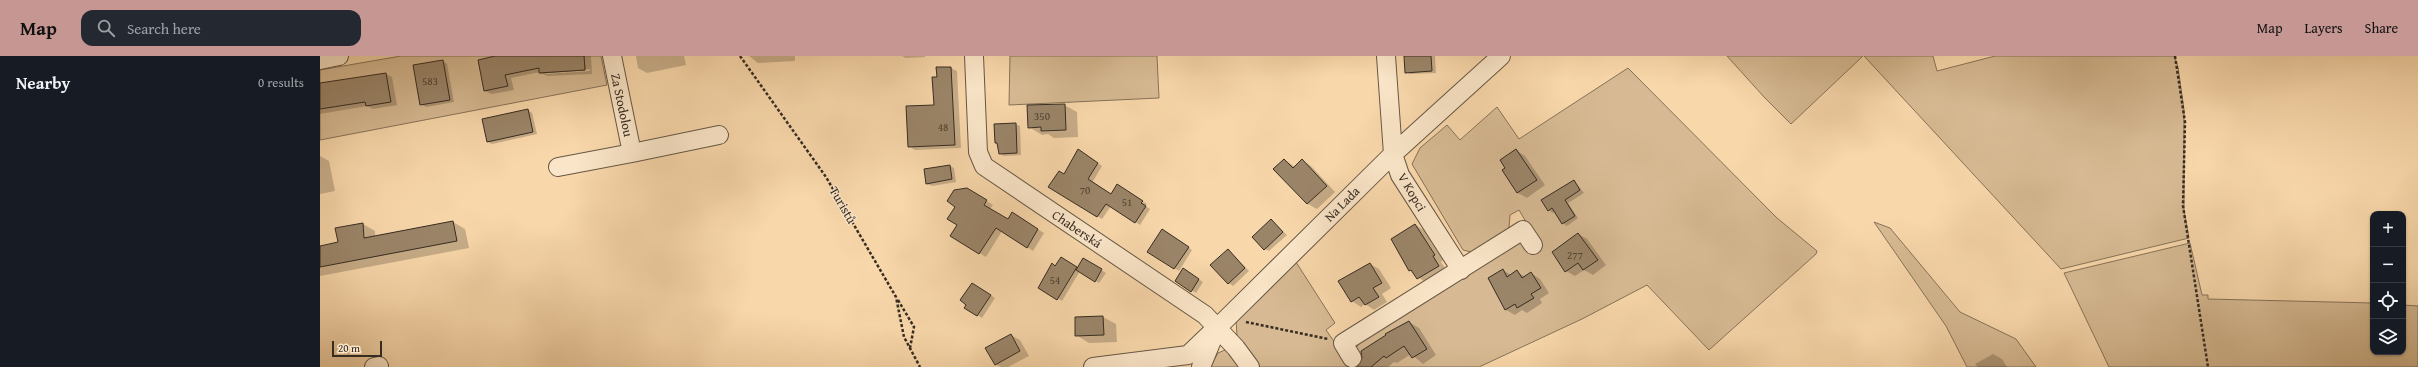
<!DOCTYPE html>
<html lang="en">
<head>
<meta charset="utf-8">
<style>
	:root { --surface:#171b24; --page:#242831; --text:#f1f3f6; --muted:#9ea1a6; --line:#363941; --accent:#c59692 }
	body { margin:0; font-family:"Gentium Book Plus",serif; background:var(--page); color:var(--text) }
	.controls { position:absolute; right:12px; bottom:12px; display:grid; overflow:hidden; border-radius:8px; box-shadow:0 1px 3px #0004 }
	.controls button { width:36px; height:36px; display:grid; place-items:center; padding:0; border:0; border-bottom:1px solid var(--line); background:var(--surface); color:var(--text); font:20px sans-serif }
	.scale { position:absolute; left:12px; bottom:10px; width:50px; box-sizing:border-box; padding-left:4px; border:2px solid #362c22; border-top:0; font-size:11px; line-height:14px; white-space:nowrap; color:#362c22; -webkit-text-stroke:3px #fae5c8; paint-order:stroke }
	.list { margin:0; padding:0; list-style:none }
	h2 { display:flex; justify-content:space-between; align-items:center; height:52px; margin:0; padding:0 16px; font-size:17px }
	h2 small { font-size:13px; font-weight:400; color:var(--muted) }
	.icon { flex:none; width:22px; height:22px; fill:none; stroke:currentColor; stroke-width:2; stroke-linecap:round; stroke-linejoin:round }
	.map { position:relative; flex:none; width:2098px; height:311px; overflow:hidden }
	header { display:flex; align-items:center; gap:24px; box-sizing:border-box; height:56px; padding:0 20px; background:var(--accent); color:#111 }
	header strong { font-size:19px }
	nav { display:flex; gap:22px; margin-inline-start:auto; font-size:14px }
	.search { width:280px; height:36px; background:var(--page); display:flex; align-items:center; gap:10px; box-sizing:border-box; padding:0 14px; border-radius:12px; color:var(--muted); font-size:15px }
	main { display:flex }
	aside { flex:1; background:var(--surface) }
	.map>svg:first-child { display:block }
</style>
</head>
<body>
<header>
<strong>Map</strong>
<div class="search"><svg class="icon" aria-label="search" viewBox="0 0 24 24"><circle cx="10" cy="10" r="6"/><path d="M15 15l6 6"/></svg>Search here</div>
<nav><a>Map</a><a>Layers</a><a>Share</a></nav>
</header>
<main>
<aside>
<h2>Nearby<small>0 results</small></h2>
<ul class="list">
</ul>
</aside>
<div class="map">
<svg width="2098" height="311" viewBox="0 0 2098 311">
	<rect width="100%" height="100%" fill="#f8d7aa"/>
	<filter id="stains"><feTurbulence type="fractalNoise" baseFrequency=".005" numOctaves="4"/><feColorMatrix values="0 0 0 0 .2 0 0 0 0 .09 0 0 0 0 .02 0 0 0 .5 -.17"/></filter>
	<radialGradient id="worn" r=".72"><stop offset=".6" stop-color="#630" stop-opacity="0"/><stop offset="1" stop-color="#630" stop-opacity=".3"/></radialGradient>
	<path fill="#d7ba93" stroke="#86735a" d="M 81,0 L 218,0 L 220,17 L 265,14 L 264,0 L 281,0 L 287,29 L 0,84 L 0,14 Z
		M 690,0 L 837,0 L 839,42 L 689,49 Z
		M 1407,0 L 1543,0 L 1471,68 L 1444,41 Z
		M 1544,0 L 1613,0 L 1617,15 L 1675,0 L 1854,0 L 1858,11 L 1864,54 L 1864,155 L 1869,182 L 1741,213 Z
		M 1308,12 L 1457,162 L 1497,195 L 1496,198 L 1389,294 L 1327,229 L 1262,263 L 1159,311 L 936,311 L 917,280 L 916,264 L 974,203 L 1015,267 L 1006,274 L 1018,291 L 1036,294 L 1039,284 L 1198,187 L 1219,188 L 1199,154 L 1190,159 L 1189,171 L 1186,177 L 1151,196 L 1143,194 L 1092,108 L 1100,92 L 1127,69 L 1140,84 L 1177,51 L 1199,83 Z
		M 1554,166 L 1570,172 L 1640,256 L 1696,283 L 1716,311 L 1647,311 L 1626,270 Z
		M 1870,187 L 1882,239 L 1888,239 L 1888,243 L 2053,247 L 2053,296 L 2083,296 L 2083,249 L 2098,250 L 2098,311 L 1789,311 L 1744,217 Z
		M 905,294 L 912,296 L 922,311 L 890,311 L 898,297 Z"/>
	<path fill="#0003" fill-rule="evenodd" d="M 184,0 L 271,0 L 272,18 L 227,20 L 220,16 L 191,22 L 194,34 L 172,38 L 165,35 ZM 270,13 L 270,15 L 226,18 L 226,16 Z
		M 316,0 L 364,0 L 366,9 L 327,17 L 318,12 Z
		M 429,0 L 475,0 L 475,5 L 438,7 Z
		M 582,0 L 605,0 L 605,1 L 586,2 Z
		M 1085,0 L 1115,0 L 1116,17 L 1090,18 L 1086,16 Z
		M 123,5 L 127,8 L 134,46 L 106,51 L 101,48 Z
		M 618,12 L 631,12 L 637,15 L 641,92 L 595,94 L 589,90 L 615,50 Z
		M 66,18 L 72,21 L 77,49 L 53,53 L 47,50 L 0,58 L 0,28 Z
		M 744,49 L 757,56 L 758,81 L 734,82 L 728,78 L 722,79 L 709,71 Z
		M 208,54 L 212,57 L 217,78 L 172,88 L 167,85 Z
		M 695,68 L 700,70 L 701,99 L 684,100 L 679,97 L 678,88 L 676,87 Z
		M 1196,94 L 1205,100 L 1225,129 L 1207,142 L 1198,137 L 1183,114 Z
		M 763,97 L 782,110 L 772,127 L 791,139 L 797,129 L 827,148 L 825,150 L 830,153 L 820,169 L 791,150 L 782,163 L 729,130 L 744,119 Z
		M 0,100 L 9,105 L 15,135 L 0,138 Z
		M 965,104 L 975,111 L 982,104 L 991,110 L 1015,136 L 997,153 L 988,148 L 955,113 Z
		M 630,110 L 634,112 L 636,126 L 612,130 L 607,128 Z
		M 1254,125 L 1264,137 L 1248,147 L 1258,162 L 1247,170 L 1242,167 L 1235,155 L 1233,157 L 1228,154 Z
		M 647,133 L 673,149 L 670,153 L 688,164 L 698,161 L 724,177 L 713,195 L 682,175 L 666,201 L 631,180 L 638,169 Z
		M 951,164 L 967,179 L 949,195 L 945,193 Z
		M 133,166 L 145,173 L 149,192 L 0,220 L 0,191 L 19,187 L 43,168 L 55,175 L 55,181 Z
		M 1095,169 L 1104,174 L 1123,204 L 1121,206 L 1127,215 L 1107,228 L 1090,214 Z
		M 847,177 L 872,194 L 859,215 L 829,196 Z
		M 1258,178 L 1267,183 L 1286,209 L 1273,219 L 1264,214 L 1255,220 L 1246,215 Z
		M 908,194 L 929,215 L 913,230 L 909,227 Z
		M 741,202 L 758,213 L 764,203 L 786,217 L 779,227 L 760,215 L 742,245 L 719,231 Z
		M 1050,208 L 1059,213 L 1071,232 L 1062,238 L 1067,246 L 1054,254 L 1045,248 L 1041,251 L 1032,245 Z
		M 863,213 L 883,226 L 876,237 L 856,224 Z
		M 1183,214 L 1191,219 L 1197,216 L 1206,221 L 1211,217 L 1220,223 L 1229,237 L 1220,243 L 1222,247 L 1207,257 L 1202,254 L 1195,259 L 1186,254 L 1169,222 Z
		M 657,230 L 675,242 L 662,262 L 646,252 Z
		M 783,261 L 796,268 L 797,286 L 769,287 L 756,279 L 756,262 Z
		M 1089,266 L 1099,272 L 1116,299 L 1103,308 L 1091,298 L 1077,307 L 1074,306 L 1068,311 L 1039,311 Z
		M 691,279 L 700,284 L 709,300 L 688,311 L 681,311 L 675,308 Z
		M 1673,298 L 1682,303 L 1687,311 L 1658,311 L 1655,308 Z"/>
	<path fill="#9b8569" stroke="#362c22" d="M 175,0 L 264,0 L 265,14 L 219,17 L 219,12 L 185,19 L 188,30 L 164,35 L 158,4 Z
		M 1084,0 L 1111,0 L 1112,15 L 1085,17 Z
		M 123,4 L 130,44 L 100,49 L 93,9 Z
		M 616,11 L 631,11 L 635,89 L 588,91 L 586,50 L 614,49 L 612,21 L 617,21 Z
		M 66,17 L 71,46 L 46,50 L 45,46 L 0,53 L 0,27 Z
		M 745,48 L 746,74 L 721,75 L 721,71 L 708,72 L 707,49 Z
		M 208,53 L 213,76 L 167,86 L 162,63 Z
		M 696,67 L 697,97 L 679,98 L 677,87 L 675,87 L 674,68 Z
		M 758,93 L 778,107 L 768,123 L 791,138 L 797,128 L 823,145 L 821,147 L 826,150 L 815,167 L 786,148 L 777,161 L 728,131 L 739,115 L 744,118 Z
		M 1196,93 L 1217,124 L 1197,137 L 1182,114 L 1185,112 L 1180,104 Z
		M 964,103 L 973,112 L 982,103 L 1007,130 L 987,148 L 953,113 Z
		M 630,109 L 632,123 L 606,128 L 604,113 Z
		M 1254,124 L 1260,134 L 1245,144 L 1255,160 L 1242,168 L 1232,152 L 1228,155 L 1221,144 Z
		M 647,132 L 667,144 L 664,149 L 688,163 L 692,156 L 718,173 L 707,192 L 676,172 L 659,198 L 630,180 L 637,169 L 627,163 L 635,151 L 627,145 L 634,134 Z
		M 951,163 L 963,176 L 944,194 L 932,181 Z
		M 133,165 L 137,185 L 0,211 L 0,190 L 18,186 L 15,172 L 43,167 L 44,182 Z
		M 1095,168 L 1115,199 L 1113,200 L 1119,210 L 1097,223 L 1091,214 L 1089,215 L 1071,183 Z
		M 842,173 L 869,191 L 854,213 L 827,196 Z
		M 1258,177 L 1278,204 L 1263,214 L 1258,207 L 1245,216 L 1232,196 Z
		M 908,193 L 925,212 L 908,228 L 890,209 Z
		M 741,201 L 757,211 L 737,244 L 718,232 L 732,207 L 735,210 Z
		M 763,202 L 782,213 L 775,226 L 756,214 Z
		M 1050,207 L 1062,227 L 1053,232 L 1059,241 L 1045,249 L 1039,241 L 1031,246 L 1018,225 Z
		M 863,212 L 879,223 L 871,236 L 855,225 Z
		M 1183,213 L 1187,221 L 1197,214 L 1202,222 L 1211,216 L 1221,232 L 1211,238 L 1214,242 L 1197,252 L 1195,248 L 1185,254 L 1168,222 Z
		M 652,227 L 671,239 L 657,260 L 644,252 L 646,249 L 640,244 Z
		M 783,260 L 784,279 L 755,280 L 755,261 Z
		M 1089,265 L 1107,293 L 1092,302 L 1084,290 L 1066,302 L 1064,300 L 1051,311 L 1037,311 L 1042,302 L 1041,295 L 1066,279 L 1065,278 Z
		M 691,278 L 700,295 L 675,309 L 665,292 Z"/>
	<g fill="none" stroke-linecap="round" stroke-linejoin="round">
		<g stroke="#665744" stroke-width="20">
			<path id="street" d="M 654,0 L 658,96 L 664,110 L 885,259 L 916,292 L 930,311
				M 1066,0 L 1073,98 L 1080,119 L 1141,214
				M 0,4 L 19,0
				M 312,97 L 399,79
				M 238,111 L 312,97 L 292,0
				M 1032,302 L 1023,287 L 1203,174 L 1213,189
				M 54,311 L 59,310
				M 773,311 L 868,299 L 892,276
				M 881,311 L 897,272 L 1073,98 L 1181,0"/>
		</g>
		<path stroke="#362c22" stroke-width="2.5" stroke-dasharray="3 2" stroke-linecap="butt" d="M 420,0 L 506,121 L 576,241 L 584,281 L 600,311
			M 1855,0 L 1865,66 L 1863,150 L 1888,311
			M 578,244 L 594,271 L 590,292
			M 926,266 L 1008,283"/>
		<use href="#street" stroke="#fae5c8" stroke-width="18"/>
	</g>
	<g text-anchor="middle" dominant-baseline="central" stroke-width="3" stroke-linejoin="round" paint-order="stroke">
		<g font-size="11" fill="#4f4234">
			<text x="110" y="25">583</text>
			<text x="722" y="60">350</text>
			<text x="623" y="71">48</text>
			<text x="765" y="134">70</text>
			<text x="807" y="146">51</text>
			<text x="1255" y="199">277</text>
			<text x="735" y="224">54</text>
		</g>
		<g font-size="13" fill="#362c22" stroke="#fae5c8">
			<text transform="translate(302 49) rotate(78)">Za Stodolou</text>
			<text transform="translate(1092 136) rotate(59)">V Kopci</text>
			<text transform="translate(1022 148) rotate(-45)">Na Lada</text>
			<text transform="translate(523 149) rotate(60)">Turistů</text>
			<text transform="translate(757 173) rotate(34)">Chaberská</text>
		</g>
	</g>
	<rect width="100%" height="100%" filter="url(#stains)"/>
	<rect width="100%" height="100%" fill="url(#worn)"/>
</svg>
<div class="controls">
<button>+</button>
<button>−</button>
<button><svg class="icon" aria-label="locate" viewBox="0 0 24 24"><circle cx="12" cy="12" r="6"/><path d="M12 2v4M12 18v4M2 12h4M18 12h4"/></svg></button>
<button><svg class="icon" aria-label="layers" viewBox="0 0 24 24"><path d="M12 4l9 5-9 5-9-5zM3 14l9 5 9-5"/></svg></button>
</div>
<div class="scale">20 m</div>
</div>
</main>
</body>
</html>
